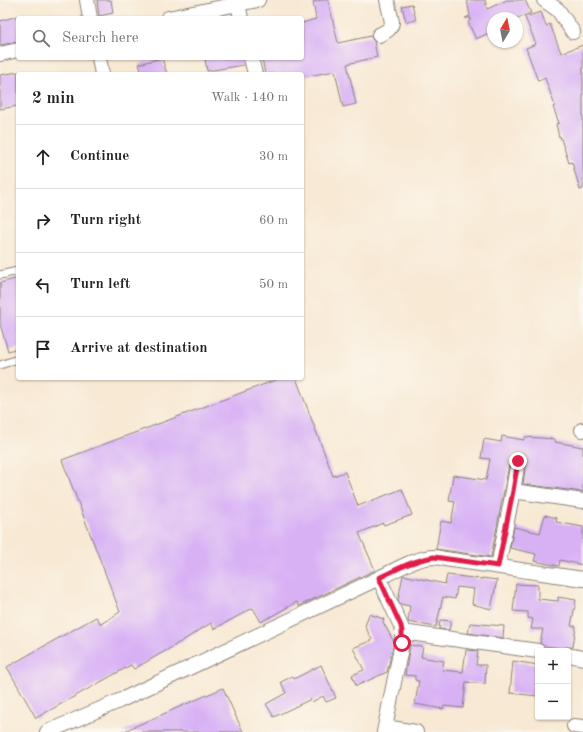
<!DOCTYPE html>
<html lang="en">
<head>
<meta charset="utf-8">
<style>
	:root { --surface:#fff; --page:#f2f2f2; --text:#222; --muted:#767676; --line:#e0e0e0 }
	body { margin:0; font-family:"Old Standard TT",serif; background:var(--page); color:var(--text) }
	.controls { position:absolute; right:12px; bottom:12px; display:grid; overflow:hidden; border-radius:4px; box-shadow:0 1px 3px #0004 }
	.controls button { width:36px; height:36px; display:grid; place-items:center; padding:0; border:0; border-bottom:1px solid var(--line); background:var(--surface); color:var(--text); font:20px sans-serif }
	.compass { position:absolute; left:487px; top:12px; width:36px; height:36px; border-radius:50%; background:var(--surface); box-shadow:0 1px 3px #0004; rotate:10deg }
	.stop { position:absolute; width:12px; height:12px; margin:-9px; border:3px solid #e11d48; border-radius:50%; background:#fff }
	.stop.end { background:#e11d48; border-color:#fff; box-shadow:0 1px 4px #0008 }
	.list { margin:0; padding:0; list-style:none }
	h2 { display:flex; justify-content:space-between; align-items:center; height:52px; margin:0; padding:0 16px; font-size:17px }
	h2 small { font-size:13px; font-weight:400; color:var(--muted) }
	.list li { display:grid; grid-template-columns:26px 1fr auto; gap:12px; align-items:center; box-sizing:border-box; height:64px; padding:0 16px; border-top:1px solid var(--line) }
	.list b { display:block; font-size:15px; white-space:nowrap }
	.list em { font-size:13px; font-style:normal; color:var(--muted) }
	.icon { flex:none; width:22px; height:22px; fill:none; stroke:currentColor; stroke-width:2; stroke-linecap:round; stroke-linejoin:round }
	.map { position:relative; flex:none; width:583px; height:732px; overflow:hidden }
	.search { position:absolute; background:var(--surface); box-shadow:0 1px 3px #0004; left:16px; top:16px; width:288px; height:44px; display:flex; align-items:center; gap:10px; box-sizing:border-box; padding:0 14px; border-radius:4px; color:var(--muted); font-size:15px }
	.panel { position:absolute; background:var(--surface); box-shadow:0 1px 3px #0004; left:16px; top:72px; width:288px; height:308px; border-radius:4px }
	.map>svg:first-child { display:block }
</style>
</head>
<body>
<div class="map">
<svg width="583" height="732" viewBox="0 0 583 732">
	<rect width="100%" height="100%" fill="#fbf7ec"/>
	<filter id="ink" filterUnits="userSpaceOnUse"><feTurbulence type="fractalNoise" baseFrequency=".025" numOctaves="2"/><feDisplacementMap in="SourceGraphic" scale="8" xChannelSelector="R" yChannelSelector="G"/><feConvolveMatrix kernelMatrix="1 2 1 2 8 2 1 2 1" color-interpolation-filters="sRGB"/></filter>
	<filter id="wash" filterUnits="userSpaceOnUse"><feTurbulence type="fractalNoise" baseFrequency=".012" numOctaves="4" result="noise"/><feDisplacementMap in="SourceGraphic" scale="16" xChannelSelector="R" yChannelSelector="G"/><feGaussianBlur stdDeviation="0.9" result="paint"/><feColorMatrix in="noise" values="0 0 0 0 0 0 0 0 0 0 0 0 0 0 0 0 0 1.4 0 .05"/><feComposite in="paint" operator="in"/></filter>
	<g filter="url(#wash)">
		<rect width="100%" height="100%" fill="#f8e9d4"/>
		<g id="blocks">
			<path fill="#d8b1f5" d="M 97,0 L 111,0 L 113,13 L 99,16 Z
				M 321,0 L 328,0 L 338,43 L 371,36 L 372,39 L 374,41 L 377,57 L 347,64 L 356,104 L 343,107 L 335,71 L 302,77 L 302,74 L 265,74 L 262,58 L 302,58 L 302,23 L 316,19 L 313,2 Z
				M 467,0 L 485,0 L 487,9 L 507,0 L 525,0 L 531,13 L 518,18 L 493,18 L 493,31 L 476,39 L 468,22 L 471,20 L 471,18 L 465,18 L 470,16 Z
				M 412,4 L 416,20 L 406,22 L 402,6 Z
				M 541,12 L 546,26 L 550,24 L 561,53 L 583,45 L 583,189 L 580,190 L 572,162 L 569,163 L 560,136 L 559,137 L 556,124 L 559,123 L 553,107 L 555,106 L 545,78 L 538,81 L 526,48 L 536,44 L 525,17 Z
				M 18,16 L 18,42 L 0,45 L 0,21 Z
				M 161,58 L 162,58 L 167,74 L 142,74 L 139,64 Z
				M 214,58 L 243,58 L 244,65 L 207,71 L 205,59 Z
				M 18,72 L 18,106 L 0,109 L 0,75 Z
				M 18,278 L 18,348 L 8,351 L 0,324 L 0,283 Z
				M 281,378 L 296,378 L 333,476 L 345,472 L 358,506 L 402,489 L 412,515 L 384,525 L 383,523 L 359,533 L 375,570 L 303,604 L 299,606 L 297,602 L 261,622 L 253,608 L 214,629 L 211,623 L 174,646 L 134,669 L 131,665 L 36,718 L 7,667 L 96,617 L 101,624 L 120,612 L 62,460 Z
				M 502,436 L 524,440 L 525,437 L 555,439 L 555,442 L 583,447 L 583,492 L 523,484 L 526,462 L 526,458 L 523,454 L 519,453 L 515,453 L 511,456 L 510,460 L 491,557 L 436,549 L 441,521 L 451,523 L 455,502 L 449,501 L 453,475 L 486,480 L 490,459 L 481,458 L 484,439 L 501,442 Z
				M 545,515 L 557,518 L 556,522 L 583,527 L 583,565 L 560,560 L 559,566 L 534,561 L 536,554 L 510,548 L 514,527 L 540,533 Z
				M 403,575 L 445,584 L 447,575 L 482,579 L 482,578 L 497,580 L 491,609 L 472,604 L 474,589 L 457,587 L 455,599 L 443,597 L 436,627 L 408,622 L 410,606 L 400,604 L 398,600 Z
				M 516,584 L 538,585 L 538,599 L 558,601 L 558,597 L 576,600 L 571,626 L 576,626 L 573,647 L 566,647 L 563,648 L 544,646 L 540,643 L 543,629 L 531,629 L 533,619 L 528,618 L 528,612 L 513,611 Z
				M 369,614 L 384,619 L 383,622 L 394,642 L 387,672 L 356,686 L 352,675 L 364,670 L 353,648 L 372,640 L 365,626 Z
				M 440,620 L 451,621 L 449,630 L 439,629 Z
				M 470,623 L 504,626 L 503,638 L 468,633 Z
				M 410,645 L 423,647 L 421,657 L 444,661 L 442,670 L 463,672 L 466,650 L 478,651 L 476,665 L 486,665 L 485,684 L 466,682 L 463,708 L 444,706 L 443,709 L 415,704 L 419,681 L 415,680 L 415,676 L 405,675 Z
				M 513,661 L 538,665 L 538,696 L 510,693 Z
				M 321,665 L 336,698 L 326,702 L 323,696 L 312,702 L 311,699 L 274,717 L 266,704 L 286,693 L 281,682 L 293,676 L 294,679 Z
				M 223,688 L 243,732 L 122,732 Z"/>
		</g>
	</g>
	<g filter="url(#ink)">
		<use href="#blocks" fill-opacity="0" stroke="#8a8278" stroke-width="1"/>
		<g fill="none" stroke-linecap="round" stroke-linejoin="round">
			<g stroke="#8a8278" stroke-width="9">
				<path id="lane" d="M 0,275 L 18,271
					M 0,365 L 18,359"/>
			</g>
			<g stroke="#8a8278" stroke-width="16">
				<path id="street" d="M 87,0 L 90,18
					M 237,0 L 241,18
					M 544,0 L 558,10 L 573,32
					M 168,18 L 258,0
					M 379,35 C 385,32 391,30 392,22 L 387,0
					M 0,54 L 18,50
					M 99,58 L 102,74
					M 251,58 L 255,74
					M 582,430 L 583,430
					M 513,491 L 583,501
					M 498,566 L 513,491 L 518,461
					M 379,578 L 401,626 L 402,632 L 402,643 L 384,732
					M 402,632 L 538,651
					M 568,655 L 583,658
					M 574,726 L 583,727
					M 385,727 L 416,732
					M 47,732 L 119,701 L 379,578 C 396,570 414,558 433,557 C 437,557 441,558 445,559 L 583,579"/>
			</g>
			<use href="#lane" stroke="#fff" stroke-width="7"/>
			<use href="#street" stroke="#fff" stroke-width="14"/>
		</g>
	</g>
	<g fill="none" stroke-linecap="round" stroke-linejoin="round" filter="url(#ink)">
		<path stroke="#e11d48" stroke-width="5" d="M 402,643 L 402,632 L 401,626 L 379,578 C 397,569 414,560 434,557 L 498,566 L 513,491 L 518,461"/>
	</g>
</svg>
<div class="controls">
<button>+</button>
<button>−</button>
</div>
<svg class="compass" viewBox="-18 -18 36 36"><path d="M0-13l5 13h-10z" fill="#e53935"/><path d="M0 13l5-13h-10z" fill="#767676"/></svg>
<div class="stop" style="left:402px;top:643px"></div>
<div class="stop end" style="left:518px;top:461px"></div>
<div class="search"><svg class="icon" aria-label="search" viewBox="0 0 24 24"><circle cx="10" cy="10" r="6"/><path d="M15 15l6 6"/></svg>Search here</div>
<section class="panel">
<h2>2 min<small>Walk · 140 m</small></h2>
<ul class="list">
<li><svg class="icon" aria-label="ahead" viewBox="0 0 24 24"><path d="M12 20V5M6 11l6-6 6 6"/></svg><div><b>Continue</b></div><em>30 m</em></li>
<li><svg class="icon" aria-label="right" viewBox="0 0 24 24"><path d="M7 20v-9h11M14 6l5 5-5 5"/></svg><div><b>Turn right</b></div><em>60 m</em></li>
<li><svg class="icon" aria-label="left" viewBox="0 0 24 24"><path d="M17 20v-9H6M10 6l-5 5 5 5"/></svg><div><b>Turn left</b></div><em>50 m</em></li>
<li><svg class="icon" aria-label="arrive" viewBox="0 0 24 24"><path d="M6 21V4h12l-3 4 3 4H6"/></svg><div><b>Arrive at destination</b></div></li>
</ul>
</section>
</div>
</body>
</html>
